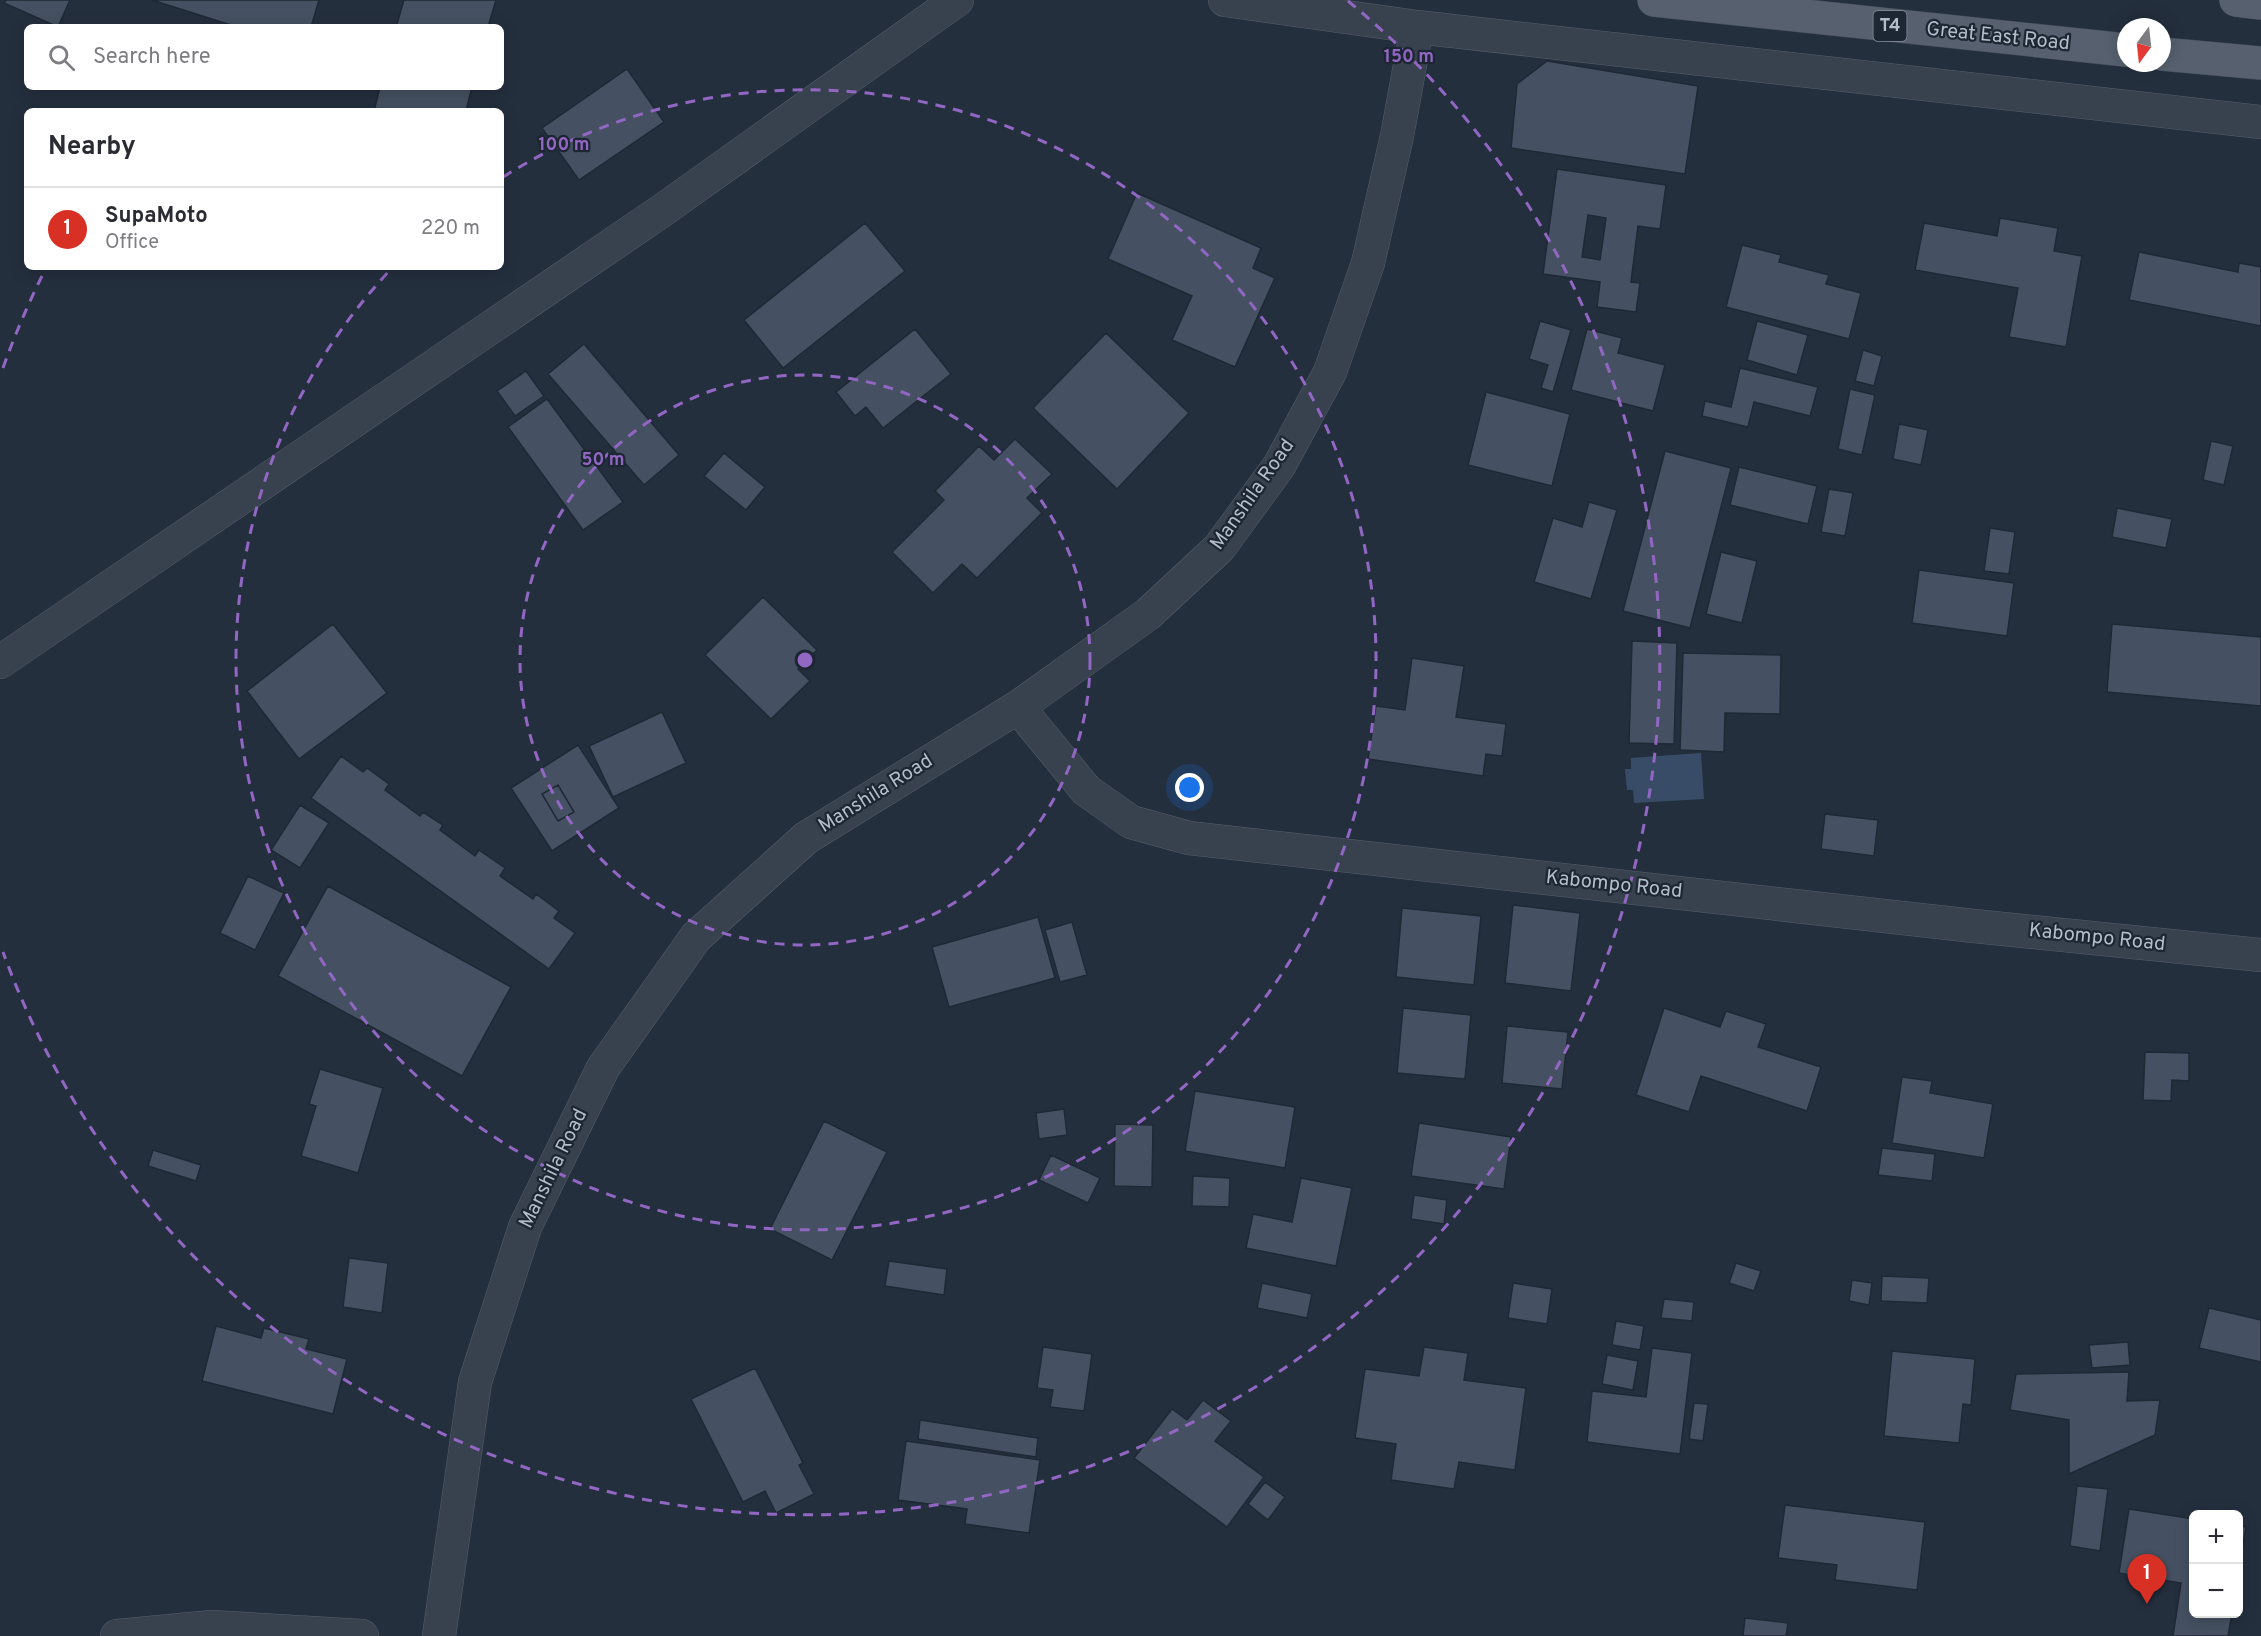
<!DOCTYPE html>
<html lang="en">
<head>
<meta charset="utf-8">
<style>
	:root { --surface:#fff; --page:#f7f7f7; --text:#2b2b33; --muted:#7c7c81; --line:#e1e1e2; --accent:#d93025 }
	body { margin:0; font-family:Overpass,sans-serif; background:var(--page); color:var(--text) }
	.controls { position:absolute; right:18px; bottom:18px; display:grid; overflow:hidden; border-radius:9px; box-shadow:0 3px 15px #0003 }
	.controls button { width:54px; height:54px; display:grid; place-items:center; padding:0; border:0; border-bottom:2px solid var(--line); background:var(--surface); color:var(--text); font:30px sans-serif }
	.compass { position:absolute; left:2117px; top:18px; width:54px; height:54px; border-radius:50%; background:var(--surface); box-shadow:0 3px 15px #0003; rotate:195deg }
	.you { position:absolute; left:1190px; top:788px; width:21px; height:21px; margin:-15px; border:4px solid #fff; border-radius:50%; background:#1a73e8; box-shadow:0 0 0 9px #1a73e833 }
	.badge { display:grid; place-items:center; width:39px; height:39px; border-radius:50%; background:var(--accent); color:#fff; font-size:20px; font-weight:700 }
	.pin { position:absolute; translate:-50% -50px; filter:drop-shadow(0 2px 3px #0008) }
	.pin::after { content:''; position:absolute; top:32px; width:21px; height:18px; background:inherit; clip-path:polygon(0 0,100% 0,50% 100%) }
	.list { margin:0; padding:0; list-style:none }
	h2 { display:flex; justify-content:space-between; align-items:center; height:78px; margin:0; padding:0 24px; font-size:26px }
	h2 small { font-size:20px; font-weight:400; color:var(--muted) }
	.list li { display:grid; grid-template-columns:39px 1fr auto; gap:18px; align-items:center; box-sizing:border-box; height:84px; padding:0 24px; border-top:2px solid var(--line) }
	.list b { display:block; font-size:22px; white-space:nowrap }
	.list p { margin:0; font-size:20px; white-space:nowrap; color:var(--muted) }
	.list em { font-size:20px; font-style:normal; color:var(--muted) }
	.icon { flex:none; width:33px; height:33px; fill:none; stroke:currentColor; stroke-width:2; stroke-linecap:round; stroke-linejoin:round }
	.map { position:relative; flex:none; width:2261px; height:1636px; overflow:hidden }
	.search { position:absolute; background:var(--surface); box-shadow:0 3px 15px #0003; left:24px; top:24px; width:480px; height:66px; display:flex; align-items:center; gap:15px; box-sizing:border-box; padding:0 21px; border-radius:9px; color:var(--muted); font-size:22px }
	.panel { position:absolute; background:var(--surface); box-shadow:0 3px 15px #0003; left:24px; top:108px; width:480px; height:162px; border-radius:9px }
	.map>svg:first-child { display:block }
</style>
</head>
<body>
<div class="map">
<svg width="2261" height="1636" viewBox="0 0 2261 1636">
	<rect width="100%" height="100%" fill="#242f3e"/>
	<path fill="#394c67" d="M 1701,753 L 1704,799 L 1634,803 L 1633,790 L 1627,790 L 1625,769 L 1631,769 L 1631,758 Z"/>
	<path fill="#455162" stroke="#1f2835" stroke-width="1.5" fill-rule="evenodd" d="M 6,0 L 70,0 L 58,27 L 4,3 Z
		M 152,0 L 319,0 L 311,27 L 237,27 Z
		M 404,0 L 496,0 L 488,27 L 396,27 Z
		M 1547,61 L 1698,86 L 1685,174 L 1511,148 L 1517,84 Z
		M 627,69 L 664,122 L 579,180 L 542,128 Z
		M 380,87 L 472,87 L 466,111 L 374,111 Z
		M 1557,169 L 1666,185 L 1660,229 L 1638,226 L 1631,282 L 1640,283 L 1636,312 L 1597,307 L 1600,282 L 1543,274 ZM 1588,215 L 1606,218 L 1600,260 L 1582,257 Z
		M 1137,193 L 1261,248 L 1253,268 L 1275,278 L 1235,367 L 1172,340 L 1192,296 L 1108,259 Z
		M 2000,218 L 2058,228 L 2054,251 L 2082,256 L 2066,347 L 2009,337 L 2018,288 L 1915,270 L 1924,223 L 1997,236 Z
		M 865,223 L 905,271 L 783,368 L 744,320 Z
		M 1742,245 L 1781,255 L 1779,262 L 1829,275 L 1826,284 L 1861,293 L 1849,339 L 1726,307 Z
		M 2139,252 L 2238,272 L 2239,263 L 2261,267 L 2261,326 L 2129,300 Z
		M 1540,321 L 1571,330 L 1553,392 L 1541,388 L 1548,365 L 1529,359 Z
		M 1757,321 L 1808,335 L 1797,375 L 1747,360 Z
		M 915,329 L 951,374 L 883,428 L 866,407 L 855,416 L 836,392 Z
		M 1587,329 L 1622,338 L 1618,353 L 1665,365 L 1653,411 L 1571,390 Z
		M 1106,333 L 1189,413 L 1117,489 L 1033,408 Z
		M 584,344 L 679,455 L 644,485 L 548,374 Z
		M 1863,350 L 1882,356 L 1874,386 L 1855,381 Z
		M 1740,368 L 1818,387 L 1810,416 L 1754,402 L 1748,427 L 1702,416 L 1705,401 L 1731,407 Z
		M 526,371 L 544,396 L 515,416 L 497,391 Z
		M 1850,389 L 1875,395 L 1862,455 L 1838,449 Z
		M 1486,392 L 1570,414 L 1552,486 L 1468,465 Z
		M 547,399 L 623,502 L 583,530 L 508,427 Z
		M 1899,424 L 1928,430 L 1921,465 L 1893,459 Z
		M 1015,439 L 1052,474 L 1027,498 L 1042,513 L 977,578 L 962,564 L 933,593 L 892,552 L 944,500 L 935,491 L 979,446 L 994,460 Z
		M 2211,441 L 2233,446 L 2224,485 L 2203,480 Z
		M 1665,451 L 1731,468 L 1690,628 L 1623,611 Z
		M 724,453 L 765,487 L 746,510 L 704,476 Z
		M 1739,467 L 1817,486 L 1808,524 L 1730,505 Z
		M 1829,489 L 1853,493 L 1845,536 L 1821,532 Z
		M 1589,502 L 1617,510 L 1591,599 L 1534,582 L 1553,518 L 1582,527 Z
		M 2117,508 L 2172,519 L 2166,548 L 2112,537 Z
		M 1990,528 L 2015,532 L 2009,574 L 1984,571 Z
		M 1721,552 L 1757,561 L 1742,623 L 1706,614 Z
		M 1919,570 L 2014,583 L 2007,636 L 1912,623 Z
		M 763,597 L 817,650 L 798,669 L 810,681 L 771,719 L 705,655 Z
		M 333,624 L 387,693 L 299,759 L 247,691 Z
		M 2112,624 L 2261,637 L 2261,706 L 2107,692 Z
		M 1632,641 L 1677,643 L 1674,744 L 1629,743 Z
		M 1683,653 L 1781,655 L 1780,714 L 1725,713 L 1724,752 L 1680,750 Z
		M 1412,658 L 1464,666 L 1456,717 L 1506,724 L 1502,756 L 1486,754 L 1483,776 L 1368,759 L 1376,706 L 1405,710 Z
		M 662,712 L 686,763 L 613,797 L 589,746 Z
		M 578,745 L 619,808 L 552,851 L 511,788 ZM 558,785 L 574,812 L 558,821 L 542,794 Z
		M 341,756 L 363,772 L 367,768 L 389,784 L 385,790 L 420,816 L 423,812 L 443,825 L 440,830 L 475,856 L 479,850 L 505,868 L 500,876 L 533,899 L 536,894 L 559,911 L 554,918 L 575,933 L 549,969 L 311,798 Z
		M 558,785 L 574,812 L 558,821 L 542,794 Z
		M 300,805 L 329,823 L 300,868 L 271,850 Z
		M 1825,814 L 1878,820 L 1874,856 L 1821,849 Z
		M 248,876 L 284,893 L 255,950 L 220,933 Z
		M 328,886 L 511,987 L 462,1076 L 278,976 Z
		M 1513,905 L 1580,913 L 1571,991 L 1505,983 Z
		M 1402,908 L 1481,916 L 1474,985 L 1396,977 Z
		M 1038,917 L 1055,978 L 949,1007 L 932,947 Z
		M 1072,922 L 1087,975 L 1060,982 L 1045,930 Z
		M 1403,1008 L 1471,1015 L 1465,1079 L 1397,1073 Z
		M 1664,1008 L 1720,1027 L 1726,1011 L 1766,1024 L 1758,1047 L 1821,1067 L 1807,1111 L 1701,1076 L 1689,1112 L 1636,1095 Z
		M 1507,1026 L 1568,1032 L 1562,1089 L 1502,1083 Z
		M 2145,1052 L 2189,1053 L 2189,1081 L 2172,1080 L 2171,1101 L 2143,1100 Z
		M 320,1069 L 383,1088 L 358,1173 L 301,1156 L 316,1106 L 309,1104 Z
		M 1902,1077 L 1932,1081 L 1930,1093 L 1993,1104 L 1984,1158 L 1892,1143 Z
		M 1195,1091 L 1295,1107 L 1285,1168 L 1185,1151 Z
		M 1064,1109 L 1067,1135 L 1039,1139 L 1036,1113 Z
		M 824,1121 L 887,1152 L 832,1260 L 770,1229 Z
		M 1419,1123 L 1511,1137 L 1504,1189 L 1411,1176 Z
		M 1115,1124 L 1153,1125 L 1152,1187 L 1114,1186 Z
		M 1882,1148 L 1935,1154 L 1932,1181 L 1878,1175 Z
		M 153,1150 L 201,1165 L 196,1181 L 148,1166 Z
		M 1051,1155 L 1100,1178 L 1088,1203 L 1039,1180 Z
		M 1193,1176 L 1230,1178 L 1229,1207 L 1192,1206 Z
		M 1301,1178 L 1352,1188 L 1336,1266 L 1246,1248 L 1253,1214 L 1292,1222 Z
		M 1414,1195 L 1447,1200 L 1444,1224 L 1411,1219 Z
		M 349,1258 L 388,1263 L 382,1313 L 343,1307 Z
		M 889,1261 L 947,1269 L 944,1295 L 885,1286 Z
		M 1736,1263 L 1761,1271 L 1754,1291 L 1729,1283 Z
		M 1882,1276 L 1929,1278 L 1927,1303 L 1881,1301 Z
		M 1852,1280 L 1872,1283 L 1869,1305 L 1849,1301 Z
		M 1262,1283 L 1312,1294 L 1307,1318 L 1257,1308 Z
		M 1513,1283 L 1552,1289 L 1547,1324 L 1508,1318 Z
		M 1664,1299 L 1694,1302 L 1692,1321 L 1661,1318 Z
		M 2209,1308 L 2261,1320 L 2261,1362 L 2199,1348 Z
		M 1616,1321 L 1644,1326 L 1640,1350 L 1612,1345 Z
		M 216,1326 L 261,1338 L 264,1328 L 309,1339 L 306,1349 L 347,1359 L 333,1414 L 202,1381 Z
		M 2128,1342 L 2130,1365 L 2092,1368 L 2089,1345 Z
		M 1043,1347 L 1092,1354 L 1084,1411 L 1050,1407 L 1053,1390 L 1037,1388 Z
		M 1424,1347 L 1468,1353 L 1464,1380 L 1526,1388 L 1515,1470 L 1459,1462 L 1454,1489 L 1391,1480 L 1396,1444 L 1355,1438 L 1365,1369 L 1419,1376 Z
		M 1652,1348 L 1692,1353 L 1680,1454 L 1587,1442 L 1592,1391 L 1646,1397 Z
		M 1892,1351 L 1975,1359 L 1971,1405 L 1963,1404 L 1959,1443 L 1884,1436 Z
		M 1607,1355 L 1638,1361 L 1633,1390 L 1602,1384 Z
		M 755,1368 L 803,1463 L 799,1465 L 814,1494 L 776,1513 L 765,1491 L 743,1502 L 691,1399 Z
		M 2129,1372 L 2127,1401 L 2160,1400 L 2155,1435 L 2069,1474 L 2069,1420 L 2010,1410 L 2016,1374 Z
		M 1203,1400 L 1231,1421 L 1215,1441 L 1264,1477 L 1227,1527 L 1134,1458 L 1172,1409 L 1187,1420 Z
		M 1694,1403 L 1708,1404 L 1703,1441 L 1689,1439 Z
		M 920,1420 L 1038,1438 L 1036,1457 L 918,1439 Z
		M 906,1441 L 1040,1460 L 1029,1533 L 965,1524 L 967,1509 L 898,1500 Z
		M 1265,1482 L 1285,1497 L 1268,1520 L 1248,1504 Z
		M 2077,1486 L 2108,1489 L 2100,1551 L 2070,1546 Z
		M 1785,1505 L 1925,1522 L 1917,1590 L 1835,1580 L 1837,1565 L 1778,1558 Z
		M 2129,1509 L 2194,1519 L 2194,1614 L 2232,1614 L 2228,1636 L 2173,1636 L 2181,1583 L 2119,1573 Z
		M 2238,1526 L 2246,1527 L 2238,1572 Z
		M 1745,1618 L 1788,1623 L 1786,1636 L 1743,1636 Z"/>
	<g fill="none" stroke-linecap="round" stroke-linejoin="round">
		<g stroke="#565f6c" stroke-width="34">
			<path id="minor" d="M 1225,0 L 1417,27 L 2261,122
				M 0,662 L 660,212 L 957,0
				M 1018,707 L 1086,790 L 1131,822 L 1189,838 L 1974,926 L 2261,955
				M 117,1636 L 212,1627 L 362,1636
				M 439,1636 L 475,1382 L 525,1227 L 603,1068 L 696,937 L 806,838 L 1018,707 L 1148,614 L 1219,548 L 1279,466 L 1330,372 L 1368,263 L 1397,136 L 1417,27"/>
		</g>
		<g stroke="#414a57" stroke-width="34">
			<path id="primary" d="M 1654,0 L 2126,50
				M 2236,0 L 2261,3
				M 2162,54 L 2261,63"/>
		</g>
		<use href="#minor" stroke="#38414e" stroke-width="33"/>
		<use href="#primary" stroke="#56606e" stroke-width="33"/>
	</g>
	<g fill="none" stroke="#9266c3" stroke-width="3" stroke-dasharray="10 8">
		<circle cx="805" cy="660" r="285"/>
		<path d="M503 177A570 570 0 1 1 392 268"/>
		<path d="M3 368A854 854 0 0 1 44 272M1348 1A854 854 0 1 1 3 952"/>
	</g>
	<g text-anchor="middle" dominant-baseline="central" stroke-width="4.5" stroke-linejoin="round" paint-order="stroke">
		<rect fill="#1d2633" stroke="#878f9c" stroke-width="1.5" x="1873.5" y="11" width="33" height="30" rx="4.5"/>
		<g font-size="18" font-weight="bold" fill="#b4bcc9">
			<text x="1890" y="26">T4</text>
		</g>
		<g font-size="20" fill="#b4bcc9" stroke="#1d2633">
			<text transform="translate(1998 37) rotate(6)">Great East Road</text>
			<text transform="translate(1253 495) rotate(-55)">Manshila Road</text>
			<text transform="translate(876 794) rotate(-32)">Manshila Road</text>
			<text transform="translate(1614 885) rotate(6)">Kabompo Road</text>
			<text transform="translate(2097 938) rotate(6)">Kabompo Road</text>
			<text transform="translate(554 1169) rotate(-64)">Manshila Road</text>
		</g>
	</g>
	<circle cx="805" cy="660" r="9" fill="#9266c3" stroke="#1d2633" stroke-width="3"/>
	<g font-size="18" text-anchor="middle" font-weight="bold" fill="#9266c3" stroke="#1d2633" stroke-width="4.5" stroke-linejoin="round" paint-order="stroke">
		<text x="1409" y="62">150 m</text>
		<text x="564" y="150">100 m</text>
		<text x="603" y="465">50 m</text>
	</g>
</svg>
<div class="controls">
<button>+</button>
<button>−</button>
</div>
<svg class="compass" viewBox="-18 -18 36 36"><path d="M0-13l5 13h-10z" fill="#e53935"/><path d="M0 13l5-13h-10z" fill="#7c7c81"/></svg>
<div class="you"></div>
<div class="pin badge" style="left:2147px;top:1604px">1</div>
<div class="search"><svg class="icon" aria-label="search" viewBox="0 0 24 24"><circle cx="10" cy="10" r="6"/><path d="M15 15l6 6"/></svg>Search here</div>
<section class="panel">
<h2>Nearby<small></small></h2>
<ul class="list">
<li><span class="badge">1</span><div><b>SupaMoto</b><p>Office</p></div><em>220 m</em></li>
</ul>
</section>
</div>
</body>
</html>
